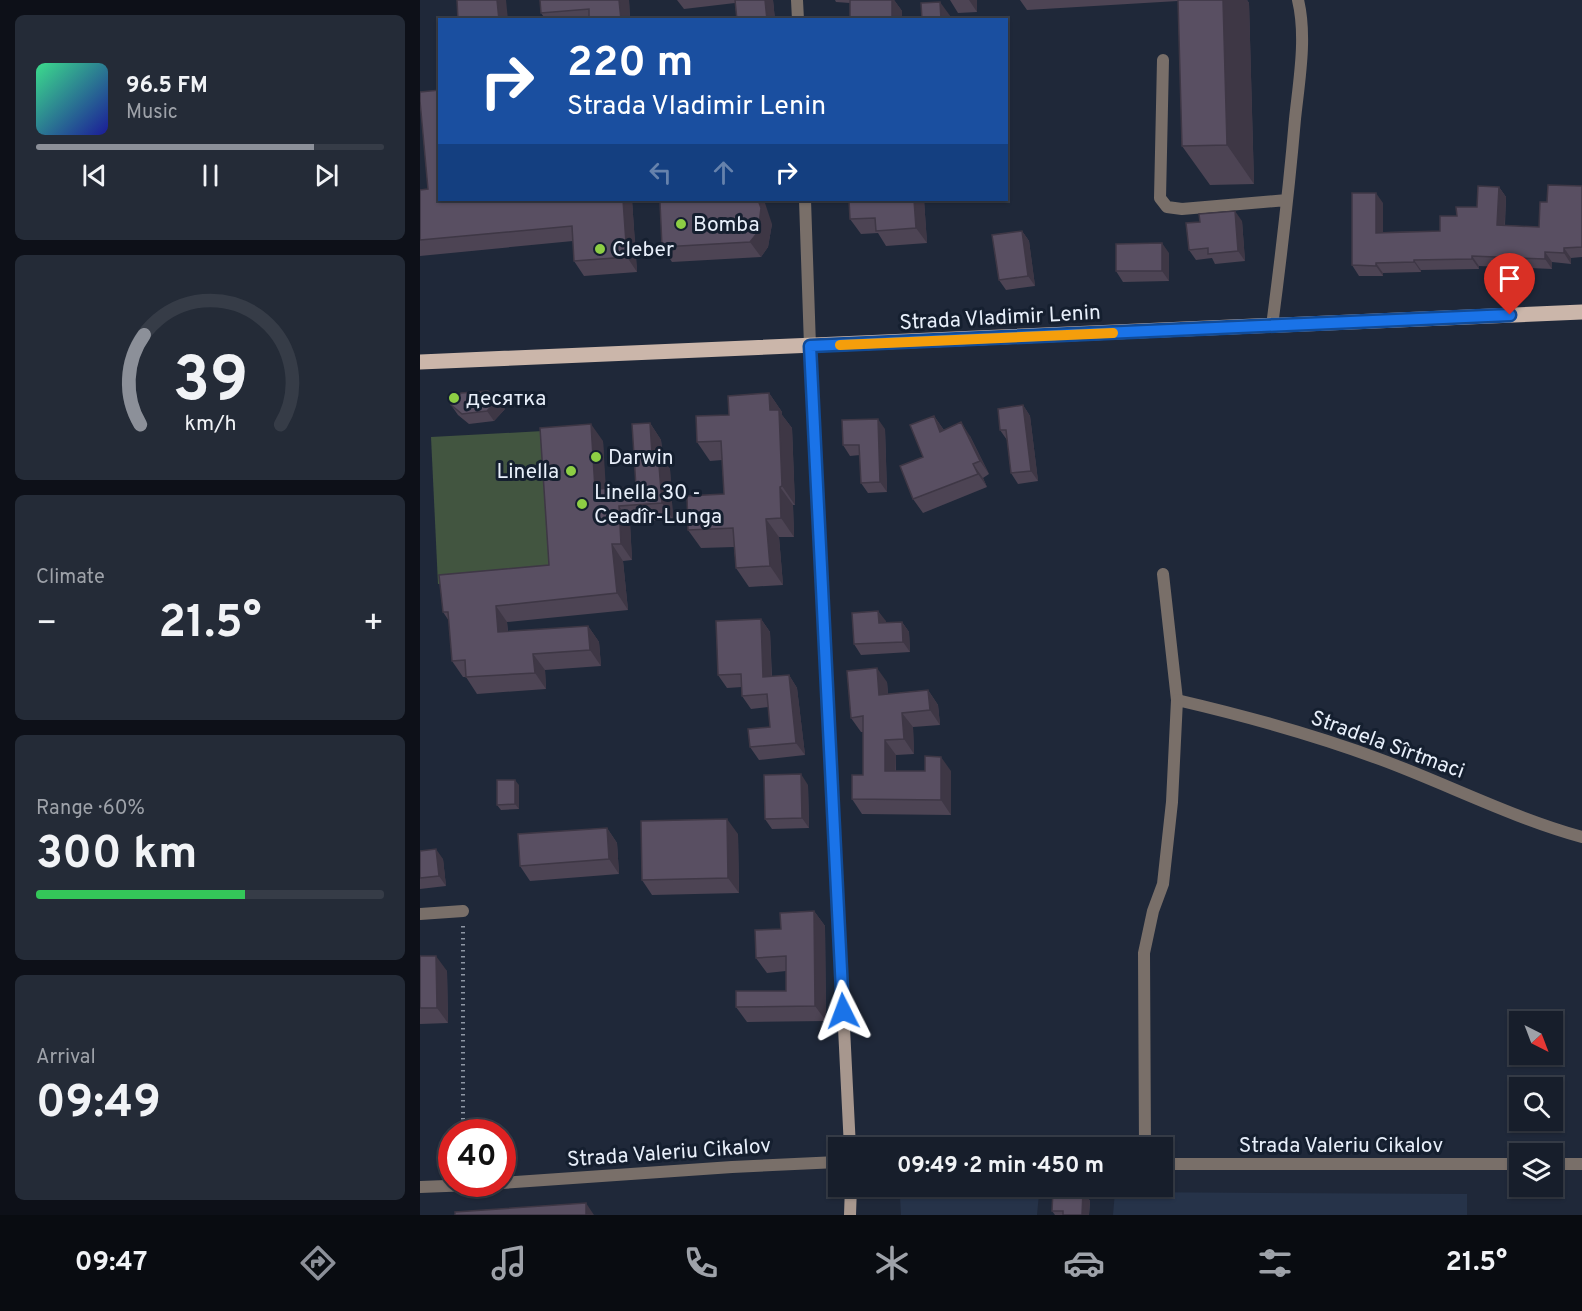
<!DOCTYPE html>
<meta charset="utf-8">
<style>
:root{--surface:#171e2b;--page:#242b37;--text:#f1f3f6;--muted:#9ea2a9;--line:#363c47;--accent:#8c9099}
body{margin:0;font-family:Overpass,sans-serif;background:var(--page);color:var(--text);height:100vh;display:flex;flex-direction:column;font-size:22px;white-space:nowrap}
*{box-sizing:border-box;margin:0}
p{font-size:20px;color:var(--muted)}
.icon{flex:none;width:33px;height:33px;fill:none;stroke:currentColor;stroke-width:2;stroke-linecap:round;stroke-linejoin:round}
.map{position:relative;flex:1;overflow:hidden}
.details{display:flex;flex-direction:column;gap:15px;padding:15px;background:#0d1018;width:420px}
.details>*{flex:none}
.guide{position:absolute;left:18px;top:18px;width:570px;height:183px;border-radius:0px;box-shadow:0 2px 4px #0004,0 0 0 2px var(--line);background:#1a4fa0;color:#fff;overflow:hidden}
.needle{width:39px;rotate:138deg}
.buttons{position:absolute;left:1089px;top:1011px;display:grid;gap:12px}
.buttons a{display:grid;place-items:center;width:54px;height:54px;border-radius:0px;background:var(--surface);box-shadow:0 2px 4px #0004,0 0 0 2px var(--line);font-size:30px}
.speed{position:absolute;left:18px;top:1119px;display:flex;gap:12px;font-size:30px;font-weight:700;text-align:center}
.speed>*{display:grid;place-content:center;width:78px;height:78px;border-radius:50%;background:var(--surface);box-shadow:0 2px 4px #0004,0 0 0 2px var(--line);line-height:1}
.speed .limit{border:9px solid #d22;background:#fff;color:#111}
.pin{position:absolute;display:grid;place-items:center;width:51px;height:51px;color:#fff;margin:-62px -26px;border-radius:50% 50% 50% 0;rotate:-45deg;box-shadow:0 0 6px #0007}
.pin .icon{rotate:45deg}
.me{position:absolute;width:66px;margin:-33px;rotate:357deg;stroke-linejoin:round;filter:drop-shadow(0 0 4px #0008)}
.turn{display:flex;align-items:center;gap:21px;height:126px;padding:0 30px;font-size:27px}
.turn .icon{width:78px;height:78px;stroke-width:2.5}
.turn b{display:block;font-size:42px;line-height:51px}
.lanes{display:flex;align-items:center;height:57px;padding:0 30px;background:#0003;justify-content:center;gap:30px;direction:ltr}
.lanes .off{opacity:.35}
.big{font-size:45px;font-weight:700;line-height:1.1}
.details .widget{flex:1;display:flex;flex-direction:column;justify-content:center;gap:9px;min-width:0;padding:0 21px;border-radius:9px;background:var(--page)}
.details .dial{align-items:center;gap:0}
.dial svg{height:156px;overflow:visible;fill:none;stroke:var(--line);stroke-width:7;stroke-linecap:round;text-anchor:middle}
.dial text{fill:var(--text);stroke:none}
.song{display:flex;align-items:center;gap:18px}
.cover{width:72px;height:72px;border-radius:9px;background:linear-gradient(135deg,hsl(150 70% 55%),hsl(240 70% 35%))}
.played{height:6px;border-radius:3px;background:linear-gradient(90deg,var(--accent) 80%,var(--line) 80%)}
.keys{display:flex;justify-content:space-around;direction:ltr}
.heat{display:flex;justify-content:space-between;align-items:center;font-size:33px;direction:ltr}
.charge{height:9px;border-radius:4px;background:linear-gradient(90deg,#34c759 60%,var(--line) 0)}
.trip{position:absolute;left:408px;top:1137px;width:345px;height:60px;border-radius:0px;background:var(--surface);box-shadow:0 2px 4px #0004,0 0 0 2px var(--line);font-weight:700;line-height:60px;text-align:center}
.tab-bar{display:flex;height:96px;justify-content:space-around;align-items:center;background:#090c11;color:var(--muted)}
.tab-bar .icon{width:42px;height:42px}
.tab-bar .on{color:var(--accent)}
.tab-bar b{font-size:27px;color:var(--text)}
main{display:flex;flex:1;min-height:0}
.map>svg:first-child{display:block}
.built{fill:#263349}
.green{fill:#425540}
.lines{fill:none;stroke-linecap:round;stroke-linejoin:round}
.path{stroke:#8d95a3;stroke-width:4;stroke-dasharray:1.5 4.5;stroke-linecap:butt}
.lane{stroke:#796f69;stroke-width:12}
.street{stroke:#796f69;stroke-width:12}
.secondary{stroke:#a7978e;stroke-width:12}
.primary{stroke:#cbb6aa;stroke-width:15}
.wall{fill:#4d4454}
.shaded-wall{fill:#3e3745}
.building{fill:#594f62;stroke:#3e3745;stroke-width:1.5}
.route-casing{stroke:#114b97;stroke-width:15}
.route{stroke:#1a73e8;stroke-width:10}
.slow{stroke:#f59e0b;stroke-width:10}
.poi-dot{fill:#8dce44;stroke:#151f2f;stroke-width:2}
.labels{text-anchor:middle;stroke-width:6;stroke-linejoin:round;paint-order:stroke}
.poi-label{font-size:21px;fill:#e8effa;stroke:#151f2f;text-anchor:start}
.street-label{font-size:21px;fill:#e8effa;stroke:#151f2f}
</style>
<main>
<section class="details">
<div class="widget">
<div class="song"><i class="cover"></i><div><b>96.5 FM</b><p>Music</p></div></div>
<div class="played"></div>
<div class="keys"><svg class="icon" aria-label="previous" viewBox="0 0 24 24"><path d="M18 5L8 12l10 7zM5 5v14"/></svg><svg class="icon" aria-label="pause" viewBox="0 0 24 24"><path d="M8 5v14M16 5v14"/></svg><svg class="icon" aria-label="next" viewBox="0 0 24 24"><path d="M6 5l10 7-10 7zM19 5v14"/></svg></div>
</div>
<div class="widget dial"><svg viewBox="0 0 100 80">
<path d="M14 69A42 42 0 1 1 86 69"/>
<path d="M14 69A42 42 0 0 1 16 23" stroke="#8c9099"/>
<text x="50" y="56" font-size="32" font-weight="700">39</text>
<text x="50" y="72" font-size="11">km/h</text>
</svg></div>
<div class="widget"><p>Climate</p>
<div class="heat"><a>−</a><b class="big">21.5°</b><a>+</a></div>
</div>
<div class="widget"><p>Range · 60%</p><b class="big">300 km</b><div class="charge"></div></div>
<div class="widget"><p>Arrival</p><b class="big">09:49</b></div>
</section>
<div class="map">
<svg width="1162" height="1215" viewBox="0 0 1162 1215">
<rect width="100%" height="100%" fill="#1f2839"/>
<!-- built -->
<path class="built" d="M695,1192L1047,1194V1215H693Z
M619,1194L617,1215H481L480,1196Z"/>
<!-- green -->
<path class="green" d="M123,431L130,579L18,584L11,437Z"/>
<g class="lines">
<!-- path -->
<path class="path" d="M43,926V1132"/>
<!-- lane -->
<path class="lane" d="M743,60L740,198L747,207L762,209L867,200
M852,326C861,257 869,189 875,119C879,81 887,37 878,0
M743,574L757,700"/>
<!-- street -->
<path class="street" d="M377,0L378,20
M385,200L390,346
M0,914L43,911
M725,1148L724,953L733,911L743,884L752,802L757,700C826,716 895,735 962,760C1029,785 1093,818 1162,837
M742,1164H1100
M1132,1164H1162
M82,1183L312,1167L418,1162
M0,1187L78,1184"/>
<!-- secondary -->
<path class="secondary" d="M390,346L430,1148
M430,1215L431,1186"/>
<!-- primary -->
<path class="primary" d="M0,362L1162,312"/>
</g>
<!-- wall -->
<path class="wall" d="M209,0L210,20H126L121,13Z
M257,0H353L355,20H317L315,3L264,9Z
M415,0H474L482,11L430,3L416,2Z
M530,0H557V12L538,13Z
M600,0H827L829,3L834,184L790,185L762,146L758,1L607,10Z
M1162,186V257L1151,258V264L1132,262V269L1059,266V269L1001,270V272L963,273V276H939L932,265L963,203V232L1020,231L1037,216L1057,207L1079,187L1086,197L1085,225L1119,227L1127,202Z
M0,190L20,200H212L217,272L164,276L154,261L153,241L0,256Z
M429,200H504L507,243L466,246L458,233L441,234L430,219Z
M249,202L352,224L348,247L341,257L252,262L242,247Z
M822,221L825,261L795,264L792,258L776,260L769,250Z
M602,231L609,241L615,286L586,290L579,280Z
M749,253V281L703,282L696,271Z
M349,393L362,412V415L372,428L375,505H373L374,537H359L363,585L329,587L316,568L314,547L281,548L268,530L304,494L302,460L290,461L277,442L309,415Z
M31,405L85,409L74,421L49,424L38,415Z
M603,405L610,416L618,481L598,484L591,473L587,440L580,430Z
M514,416L524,430L550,436L569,474L563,478L567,487L503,513L493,499L503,457Z
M230,423L241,440L243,459L250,469L253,519L210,523L212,560L203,561L208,610L87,622L88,632L168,626L179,642L181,666L125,670L126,689L57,694L46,677H43L32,661L29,621L23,612L129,565L183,441L185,489L216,487Z
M465,429L467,492L448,493L441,483L440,455L430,456L423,445Z
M458,611L466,623L482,622L489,632L490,652L441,655L434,644Z
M341,619L350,632L352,677L369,675L377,688L385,755L339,760L330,747L350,727L348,707L331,709L322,696V687L307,688L298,675Z
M467,682L468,694L508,690L518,705L520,725L493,727L494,754L476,755V771H531V815L442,814L432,799L443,775V732H441L431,718Z
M99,785V809L81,810L77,805Z
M388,785L389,828L352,829L345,819Z
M187,828L197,843L199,874L110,881L100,866Z
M318,834L319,893L232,895L222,880Z
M0,851L23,859L26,886L0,889Z
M394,911L405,926L406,1021L327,1022L316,1007L366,991V971L347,973L336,958L361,929Z
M0,956L27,971L28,1023L0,1024Z
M663,1191L670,1201L669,1215H635L632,1211Z"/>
<!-- shaded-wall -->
<path class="shaded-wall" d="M77,0H86L88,20H79Z
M199,0H209L210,20H201Z
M345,0H353L355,20H347Z
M472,0H474L482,11V20H472Z
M549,0H557V12Z
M803,0H827L829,3L834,184L807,145Z
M520,2L531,17V20H521Z
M1079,187L1086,197L1084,235L1077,225Z
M956,193L963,203V243L956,233Z
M203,200H212L217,272L207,257Z
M338,200H344L352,224L348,247L341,257L330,242Z
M494,200H504L507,243L496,228Z
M815,211L822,221L825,261L818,251Z
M602,231L609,241L615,286L608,276Z
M742,243L749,253V281L742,271Z
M1144,248L1151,258V264L1144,253Z
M1125,252L1132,262V269L1125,259Z
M1052,256L1059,266V269L1052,259Z
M994,260L1001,270V272L994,262Z
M956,263L963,273V276L956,266Z
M349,393L362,412V415L372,428L375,505L362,486L350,410Z
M78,399L85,409L74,421L67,411Z
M603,405L610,416L618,481L611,471Z
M514,416L523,429L530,446L520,432Z
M458,419L465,429L467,492L460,482Z
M541,422L550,436L569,474L560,461Z
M230,423L241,440L243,459L250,469L253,519L242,503L232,454Z
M171,424L183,441L187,506L175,489Z
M553,464L563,478L567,487L558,474Z
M360,487L373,505L374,537L361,518Z
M199,506L210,523L212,560L201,544Z
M346,519L359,537L363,585L350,566Z
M192,544L203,561L208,610L197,593Z
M76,606L87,622L89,649L78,632Z
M458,611L466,621V633L459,623Z
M341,619L350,632L352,690L343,677Z
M482,622L489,632L490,652L483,642Z
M168,626L179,642L181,666L170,650Z
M113,654L125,670L126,689L115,673Z
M457,668L467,682L469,709L459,695Z
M369,675L377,688L385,755L376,743Z
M508,690L518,705L520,725L510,710Z
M482,713L493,727L494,754L484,739Z
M465,740L476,755L475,785L465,771Z
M521,757L531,771V815L521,800Z
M381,774L388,785L389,828L382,818Z
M95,780L99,785V809L95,804Z
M307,819L318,834L319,893L308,878Z
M187,828L197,843L199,874L189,859Z
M16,849L23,859L26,886L19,876Z
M394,911L405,926L406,1021L395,1006Z
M16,956L27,971L28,1023L17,1008Z
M663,1191L670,1201L669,1215H662Z
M166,1203L174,1215H166Z"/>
<!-- building -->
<path class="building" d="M37,0H77L79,20H38Z
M120,0H199L201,20H169V9L121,13Z
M315,0H345L347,20H317Z
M430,0H472V20H430Z
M758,0H803L807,145L762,146Z
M520,2L521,20H502L501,3Z
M20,90V200H203L207,257L154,261L152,226L0,240V190L8,189L0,101V92Z
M1128,185L1162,186V247L1144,248V253L1125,252V259L1052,256V259L994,260V262L956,263V266L932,265V193H956V233L1020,231V216H1037L1036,207H1057L1058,186L1079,187L1077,225L1119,227L1120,202H1127Z
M249,200H338L341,208L338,232L330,242L242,247L240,202H249Z
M429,200H494L496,228L456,231L455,218L430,219Z
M815,211L818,251L788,254V248L769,250L766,223L780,222L779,214Z
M602,231L608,276L579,280L572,235Z
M742,243V271H696V244Z
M68,391L78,399L67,411L42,414L31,405L41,393Z
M349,393L350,410H359L362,486L360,487L361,518L346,519L350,566L316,568L313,528L268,530L267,496L304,494L301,441L277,442L276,416L309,415L308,396Z
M603,405L611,471L591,473L586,430H580L578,409Z
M514,416L520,432L541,422L560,461L553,464L558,474L493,499L480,466L503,457L490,425Z
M458,419L460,482L441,483L439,445H423L422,420Z
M230,423L232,454L238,453L242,503L199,506L201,544H192L197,593L76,606L78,632L168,626L170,650L113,654L115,673L46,677L45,660L32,661L28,612H23L19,575L129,565L120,428L171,424L175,489L216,487L212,424Z
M458,611L459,623L482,622L483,642L434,644L432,613Z
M341,619L343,677L369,675L376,743L330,747L328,729L350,727L347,694L322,696L321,674L298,675L296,621Z
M457,668L459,695L508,690L510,710L482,713L484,739L465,740V771H505V756L521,757V800L432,799V775H443V716L431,718L427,671Z
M381,774L382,818L345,819L344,775Z
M77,780H95V804L77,805Z
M307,819L308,878L222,880L221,821Z
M187,828L189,859L100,866L98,834Z
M16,849L19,876L0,878V851Z
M394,911L395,1006L316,1007V991H366V956L336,958L335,930L361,929L360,913Z
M0,956H16L17,1008H0Z
M633,1190L663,1191L662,1215H643V1211H632Z
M166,1203V1215H35V1212Z"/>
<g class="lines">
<defs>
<path id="route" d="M423,1011L390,346L1090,315"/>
</defs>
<!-- route casing -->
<use href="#route" class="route-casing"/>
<!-- route -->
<use href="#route" class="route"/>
<!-- slow -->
<path class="slow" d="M420,345L693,333"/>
</g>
<!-- markers -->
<g class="poi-dot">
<circle cx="261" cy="224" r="6"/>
<circle cx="180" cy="249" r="6"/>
<circle cx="34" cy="398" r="6"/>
<circle cx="176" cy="457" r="6"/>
<circle cx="151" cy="471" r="6"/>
<circle cx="162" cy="504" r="6"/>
</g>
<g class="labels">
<!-- poi labels -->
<g class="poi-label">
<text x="273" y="231">Bomba</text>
<text x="192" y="256">Cleber</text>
<text x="46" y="405">десятка</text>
<text x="188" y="464">Darwin</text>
<text x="139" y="478" text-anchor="end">Linella</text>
<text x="174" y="499">Linella 30 -<tspan x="174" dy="24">Ceadîr-Lunga</tspan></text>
</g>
<!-- street labels -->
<g class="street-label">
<text transform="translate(580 317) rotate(-3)" y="7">Strada Vladimir Lenin</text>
<text transform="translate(968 744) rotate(20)" y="7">Stradela Sîrtmaci</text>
<text x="921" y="1152">Strada Valeriu Cikalov</text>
<text transform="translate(249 1152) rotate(-4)" y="7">Strada Valeriu Cikalov</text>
</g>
</g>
</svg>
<div class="buttons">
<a><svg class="needle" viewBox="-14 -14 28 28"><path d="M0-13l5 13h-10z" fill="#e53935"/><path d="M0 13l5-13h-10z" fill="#9ea2a9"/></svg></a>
<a><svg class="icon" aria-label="search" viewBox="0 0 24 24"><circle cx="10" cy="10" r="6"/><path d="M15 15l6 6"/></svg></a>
<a><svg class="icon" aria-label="layers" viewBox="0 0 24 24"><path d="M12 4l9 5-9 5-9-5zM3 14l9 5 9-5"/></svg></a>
</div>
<div class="speed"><div class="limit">40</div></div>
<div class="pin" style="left:1090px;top:315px;background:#d93025"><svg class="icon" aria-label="arrive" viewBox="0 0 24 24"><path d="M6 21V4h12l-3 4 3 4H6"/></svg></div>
<svg class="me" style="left:423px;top:1011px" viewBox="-20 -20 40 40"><path d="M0-17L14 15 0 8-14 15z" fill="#1a73e8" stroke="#fff" stroke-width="4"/></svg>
<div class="trip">09:49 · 2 min · 450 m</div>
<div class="guide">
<div class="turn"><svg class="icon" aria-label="right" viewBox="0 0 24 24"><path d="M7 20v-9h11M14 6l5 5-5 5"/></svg><div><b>220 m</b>Strada Vladimir Lenin</div></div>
<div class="lanes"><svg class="icon off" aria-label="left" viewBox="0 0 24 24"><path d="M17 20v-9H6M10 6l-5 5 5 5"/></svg><svg class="icon off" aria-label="ahead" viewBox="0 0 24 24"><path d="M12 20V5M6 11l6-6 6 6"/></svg><svg class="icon" aria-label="right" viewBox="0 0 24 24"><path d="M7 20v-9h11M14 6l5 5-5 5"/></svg></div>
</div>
</div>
</main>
<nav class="tab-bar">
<b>09:47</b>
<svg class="icon on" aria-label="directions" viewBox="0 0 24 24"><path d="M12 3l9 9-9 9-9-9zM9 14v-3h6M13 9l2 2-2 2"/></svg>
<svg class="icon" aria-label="music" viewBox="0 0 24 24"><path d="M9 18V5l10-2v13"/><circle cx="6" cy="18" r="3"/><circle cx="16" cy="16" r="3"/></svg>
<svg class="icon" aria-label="phone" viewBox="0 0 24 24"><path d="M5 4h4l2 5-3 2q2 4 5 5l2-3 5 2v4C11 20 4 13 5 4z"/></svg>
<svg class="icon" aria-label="climate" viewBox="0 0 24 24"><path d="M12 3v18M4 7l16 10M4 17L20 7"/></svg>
<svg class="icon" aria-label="car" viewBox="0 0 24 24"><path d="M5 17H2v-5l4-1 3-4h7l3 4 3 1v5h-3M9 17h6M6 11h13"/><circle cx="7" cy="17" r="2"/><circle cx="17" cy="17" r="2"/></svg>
<svg class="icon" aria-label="filters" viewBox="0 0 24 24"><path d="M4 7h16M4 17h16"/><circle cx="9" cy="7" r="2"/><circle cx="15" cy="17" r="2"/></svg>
<b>21.5°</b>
</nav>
